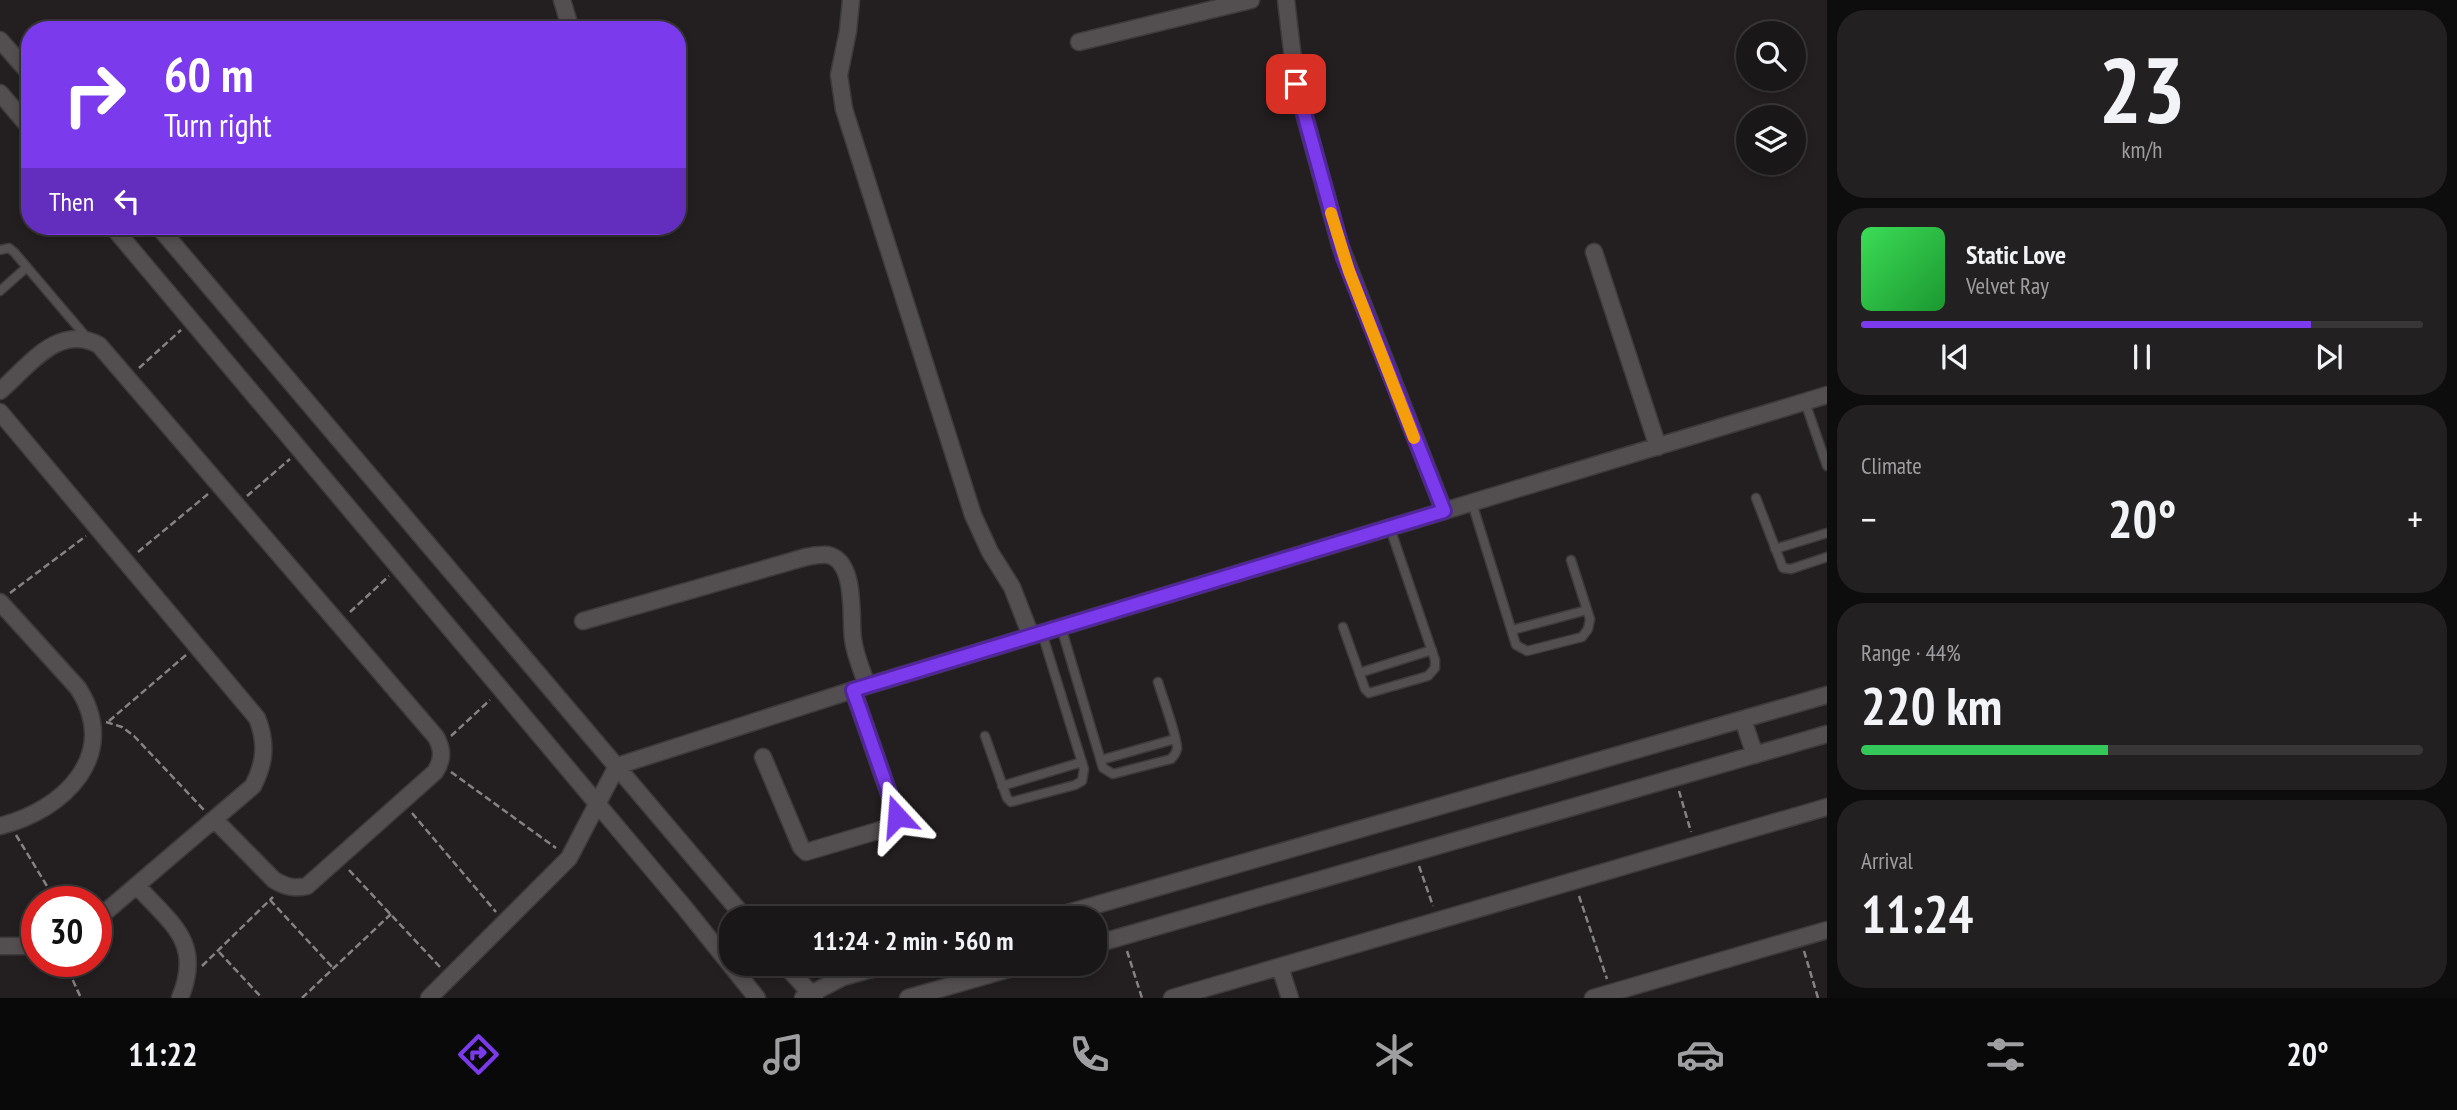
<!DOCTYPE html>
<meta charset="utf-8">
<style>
:root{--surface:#1a1718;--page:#232021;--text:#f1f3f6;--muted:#9f9fa2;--line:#383637;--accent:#7c3aed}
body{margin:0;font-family:"PT Sans Narrow",sans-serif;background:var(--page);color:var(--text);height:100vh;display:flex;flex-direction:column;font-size:26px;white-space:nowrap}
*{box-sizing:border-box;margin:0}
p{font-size:23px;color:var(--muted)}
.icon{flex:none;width:38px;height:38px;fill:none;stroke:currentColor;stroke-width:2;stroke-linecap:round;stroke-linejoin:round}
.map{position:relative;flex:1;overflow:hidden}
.panel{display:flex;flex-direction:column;gap:10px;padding:10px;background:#0e0d0d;width:630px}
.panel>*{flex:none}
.guide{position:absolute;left:21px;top:21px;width:665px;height:214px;border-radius:28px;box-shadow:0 4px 10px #0003,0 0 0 2px var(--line);background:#7c3aed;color:#fff;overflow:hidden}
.fabs{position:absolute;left:1736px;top:21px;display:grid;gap:14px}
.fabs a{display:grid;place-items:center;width:70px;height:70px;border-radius:50%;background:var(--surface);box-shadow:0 4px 10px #0003,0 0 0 2px var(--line);font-size:35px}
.speed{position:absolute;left:21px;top:886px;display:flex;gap:14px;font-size:35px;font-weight:700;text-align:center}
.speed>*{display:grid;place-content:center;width:91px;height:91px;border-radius:50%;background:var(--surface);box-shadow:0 4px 10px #0003,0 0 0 2px var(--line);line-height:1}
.speed .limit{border:10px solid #d22;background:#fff;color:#111}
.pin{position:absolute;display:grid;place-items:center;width:60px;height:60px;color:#fff;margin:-30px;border-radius:14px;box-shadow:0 4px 10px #0006}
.me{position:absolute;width:77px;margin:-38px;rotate:341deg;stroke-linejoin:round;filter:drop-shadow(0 0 5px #0008)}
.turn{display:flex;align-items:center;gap:24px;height:147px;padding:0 28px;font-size:32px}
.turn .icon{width:91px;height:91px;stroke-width:2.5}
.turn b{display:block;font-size:49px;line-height:60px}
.then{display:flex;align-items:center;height:66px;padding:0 28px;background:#0003;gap:14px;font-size:26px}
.big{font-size:52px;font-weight:700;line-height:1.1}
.panel .tile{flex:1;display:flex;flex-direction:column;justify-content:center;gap:10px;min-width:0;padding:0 24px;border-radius:28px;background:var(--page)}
.panel .dial{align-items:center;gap:0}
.dial b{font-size:91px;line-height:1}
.song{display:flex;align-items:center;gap:21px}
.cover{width:84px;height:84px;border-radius:10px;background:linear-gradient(135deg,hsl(130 70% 55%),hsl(130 70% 35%))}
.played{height:7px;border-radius:4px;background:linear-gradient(90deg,var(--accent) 80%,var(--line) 80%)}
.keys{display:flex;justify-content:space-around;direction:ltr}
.heat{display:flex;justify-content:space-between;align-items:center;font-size:38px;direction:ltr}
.charge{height:10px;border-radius:5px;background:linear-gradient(90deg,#34c759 44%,var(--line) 0)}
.trip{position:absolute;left:719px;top:906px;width:388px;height:70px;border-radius:28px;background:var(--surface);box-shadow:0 4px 10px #0003,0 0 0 2px var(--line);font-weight:700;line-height:70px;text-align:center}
.dock{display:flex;height:112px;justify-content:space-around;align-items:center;background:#0a090a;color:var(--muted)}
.dock .icon{width:49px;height:49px}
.dock .on{color:var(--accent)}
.dock b{font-size:32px;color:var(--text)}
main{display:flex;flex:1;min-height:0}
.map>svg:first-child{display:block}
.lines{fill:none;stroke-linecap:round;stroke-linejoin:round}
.lane-casing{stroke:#3d3a3b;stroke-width:11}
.street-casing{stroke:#3d3a3b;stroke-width:19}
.path{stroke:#858283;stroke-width:2.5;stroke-dasharray:7 3.5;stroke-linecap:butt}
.lane{stroke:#534f50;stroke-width:8}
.street{stroke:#534f50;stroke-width:16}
.route-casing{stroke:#51269a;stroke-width:18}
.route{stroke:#7c3aed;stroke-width:12}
.slow{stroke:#f59e0b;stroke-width:12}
</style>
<main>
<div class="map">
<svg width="1827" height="998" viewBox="0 0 1827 998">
<rect width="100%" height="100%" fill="#231f20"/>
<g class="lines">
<defs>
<path id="lane" d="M0,250L9,248L14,252L88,339
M0,291L27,267
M1805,402L1827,466
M1756,498L1783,568L1791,569L1827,557
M1472,503L1516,645L1527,651L1582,637L1588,629L1590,619L1571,560
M1775,549L1827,533
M1061,627L1103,768L1113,774L1171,759C1174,756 1176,754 1177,749C1178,738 1162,696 1158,682
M1343,627L1365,689L1369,693L1428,676L1435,668V660L1390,528
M1512,630L1587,610
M1359,673L1432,650
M985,736L1007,798L1011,802L1075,785L1082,781L1084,769L1042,633
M1101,760L1175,739
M1002,786L1082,762"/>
<path id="street" d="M562,0L571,30
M851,0L848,31L839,75L844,109L973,515L990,552L1012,587L1031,636
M1286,0L1296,84L1340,245L1444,511
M0,40L30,74
M1079,42L1251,0
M0,93L30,128
M112,226L684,907L757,998
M158,226L746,919
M1594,252L1658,447
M0,391C29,366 58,323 99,345L436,737C443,750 443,760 435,772L307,886C294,889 286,887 274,880L215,820
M0,412L257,718C267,743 265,763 253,786L96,920
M0,602L78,688C121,755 64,810 0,826
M583,621L806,557C813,556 821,554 828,555C857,561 850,618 853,639C855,655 862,670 867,686
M1743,720L1755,755
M763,757L801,847L806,852L894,826L897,822L895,811L853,690
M137,886C172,924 203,943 180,998
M1047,919L1827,695
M1096,944L1827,734
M0,946H37
M784,964L815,998
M1280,967L1290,998
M429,998L569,858L617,766L853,690L1827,395
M803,998L843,977L890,964
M908,998L1026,964
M1172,998L1827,807
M1593,998L1827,930"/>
</defs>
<!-- lane casing -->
<use href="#lane" class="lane-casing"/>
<!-- street casing -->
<use href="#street" class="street-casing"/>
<!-- path -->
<path class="path" d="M139,368L181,330
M247,496L290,459
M138,552L208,494
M10,593L86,536
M350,612L389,576
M109,721L186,655
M106,722L122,727L134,736L204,810
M451,736L490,700
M451,772L556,848
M1679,791L1691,832
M412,813L496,912
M16,835L56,901
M1419,866L1433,906
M349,870L440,967
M1579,896L1607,979
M270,900L333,968
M1127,951L1142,998
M1804,951L1818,998
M219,952L262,998
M64,961L81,998
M202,966L273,897
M302,998L391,914"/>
<!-- lane -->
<use href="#lane" class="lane"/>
<!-- street -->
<use href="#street" class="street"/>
</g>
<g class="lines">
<defs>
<path id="route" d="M897,816L853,690L1444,511L1344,258L1296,84"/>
</defs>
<!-- route casing -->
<use href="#route" class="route-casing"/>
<!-- route -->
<use href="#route" class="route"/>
<!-- slow -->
<path class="slow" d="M1331,213L1349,271L1414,438"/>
</g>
</svg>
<div class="fabs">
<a><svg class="icon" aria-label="search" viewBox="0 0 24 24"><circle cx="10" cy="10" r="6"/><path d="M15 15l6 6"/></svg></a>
<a><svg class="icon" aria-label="layers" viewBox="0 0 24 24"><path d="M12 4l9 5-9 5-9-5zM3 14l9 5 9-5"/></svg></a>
</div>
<div class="speed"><div class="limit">30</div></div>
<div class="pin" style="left:1296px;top:84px;background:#d93025"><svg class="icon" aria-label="arrive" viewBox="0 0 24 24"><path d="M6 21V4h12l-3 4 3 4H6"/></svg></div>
<svg class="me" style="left:897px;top:816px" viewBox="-20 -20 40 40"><path d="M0-17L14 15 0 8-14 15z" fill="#7c3aed" stroke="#fff" stroke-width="4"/></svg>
<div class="trip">11:24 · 2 min · 560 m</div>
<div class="guide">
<div class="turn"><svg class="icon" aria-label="right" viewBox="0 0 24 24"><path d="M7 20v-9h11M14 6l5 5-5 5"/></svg><div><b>60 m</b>Turn right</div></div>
<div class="then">Then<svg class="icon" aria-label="left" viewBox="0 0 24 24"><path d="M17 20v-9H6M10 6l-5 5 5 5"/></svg></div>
</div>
</div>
<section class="panel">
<div class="tile dial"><b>23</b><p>km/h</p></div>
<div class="tile">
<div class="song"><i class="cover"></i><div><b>Static Love</b><p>Velvet Ray</p></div></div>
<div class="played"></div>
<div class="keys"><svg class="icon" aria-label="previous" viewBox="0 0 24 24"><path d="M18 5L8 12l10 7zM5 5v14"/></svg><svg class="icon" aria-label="pause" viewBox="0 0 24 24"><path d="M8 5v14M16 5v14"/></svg><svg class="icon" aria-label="next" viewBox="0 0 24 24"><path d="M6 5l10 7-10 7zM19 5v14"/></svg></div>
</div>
<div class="tile"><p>Climate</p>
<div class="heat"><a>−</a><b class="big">20°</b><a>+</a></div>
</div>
<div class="tile"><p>Range · 44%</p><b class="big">220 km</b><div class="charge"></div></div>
<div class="tile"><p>Arrival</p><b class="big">11:24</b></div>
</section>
</main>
<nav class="dock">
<b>11:22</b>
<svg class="icon on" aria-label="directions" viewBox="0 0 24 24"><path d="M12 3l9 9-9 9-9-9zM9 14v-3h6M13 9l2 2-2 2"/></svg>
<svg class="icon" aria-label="music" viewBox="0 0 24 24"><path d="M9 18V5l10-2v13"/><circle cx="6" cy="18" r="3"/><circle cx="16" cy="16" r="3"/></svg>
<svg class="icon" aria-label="phone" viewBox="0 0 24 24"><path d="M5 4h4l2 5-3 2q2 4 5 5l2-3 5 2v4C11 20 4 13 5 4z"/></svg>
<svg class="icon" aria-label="climate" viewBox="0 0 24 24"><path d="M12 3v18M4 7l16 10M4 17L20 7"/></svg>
<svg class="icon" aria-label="car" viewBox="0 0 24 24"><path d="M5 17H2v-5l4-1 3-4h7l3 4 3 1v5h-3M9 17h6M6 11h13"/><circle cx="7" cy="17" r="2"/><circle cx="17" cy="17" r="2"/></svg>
<svg class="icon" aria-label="filters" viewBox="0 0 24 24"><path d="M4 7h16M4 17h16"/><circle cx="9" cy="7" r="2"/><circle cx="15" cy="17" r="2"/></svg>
<b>20°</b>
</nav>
